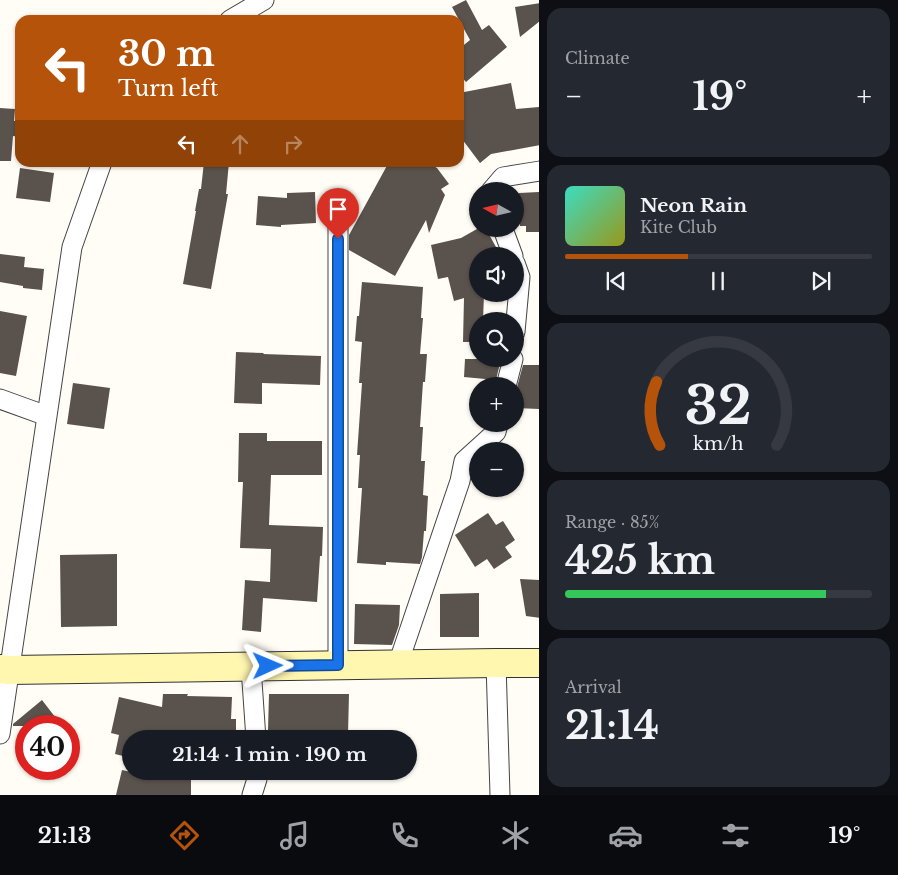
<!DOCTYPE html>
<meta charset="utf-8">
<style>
:root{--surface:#171b24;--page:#242831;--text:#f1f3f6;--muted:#9ea1a6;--line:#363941;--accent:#b45309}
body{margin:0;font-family:"Libre Baskerville",serif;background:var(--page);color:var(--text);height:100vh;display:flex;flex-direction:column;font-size:19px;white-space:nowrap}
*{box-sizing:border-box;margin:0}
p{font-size:16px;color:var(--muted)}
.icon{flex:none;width:28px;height:28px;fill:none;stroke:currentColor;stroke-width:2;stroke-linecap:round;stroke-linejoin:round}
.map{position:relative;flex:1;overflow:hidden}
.details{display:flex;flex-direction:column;gap:8px;padding:8px;background:#0d0f14;width:359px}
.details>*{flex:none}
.banner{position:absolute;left:15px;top:15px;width:449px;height:152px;border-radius:15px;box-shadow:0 1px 4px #0004;background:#b45309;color:#fff;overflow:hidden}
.needle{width:32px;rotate:278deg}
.tools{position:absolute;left:469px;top:182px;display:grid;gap:10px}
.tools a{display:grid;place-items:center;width:55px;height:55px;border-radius:50%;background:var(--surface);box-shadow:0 1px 4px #0004;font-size:25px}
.speed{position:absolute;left:15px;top:715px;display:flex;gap:10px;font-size:25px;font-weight:700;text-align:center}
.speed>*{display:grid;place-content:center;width:65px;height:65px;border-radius:50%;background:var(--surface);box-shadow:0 1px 4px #0004;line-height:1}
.speed .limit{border:8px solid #d22;background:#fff;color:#111}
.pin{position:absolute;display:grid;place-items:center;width:42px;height:42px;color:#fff;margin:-51px -21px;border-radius:50% 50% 50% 0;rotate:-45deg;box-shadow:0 0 5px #0007}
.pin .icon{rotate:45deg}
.me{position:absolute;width:55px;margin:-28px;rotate:89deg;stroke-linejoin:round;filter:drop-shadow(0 0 4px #0008)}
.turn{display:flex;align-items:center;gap:18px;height:105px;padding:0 20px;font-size:22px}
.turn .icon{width:65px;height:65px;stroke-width:2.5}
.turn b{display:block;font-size:35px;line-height:42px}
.lanes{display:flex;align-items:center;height:48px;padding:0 20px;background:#0003;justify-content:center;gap:25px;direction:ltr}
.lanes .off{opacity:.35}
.big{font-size:38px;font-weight:800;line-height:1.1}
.details .card{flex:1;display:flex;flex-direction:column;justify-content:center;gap:8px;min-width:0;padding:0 18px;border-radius:15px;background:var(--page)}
.details .dial{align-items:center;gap:0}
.dial svg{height:130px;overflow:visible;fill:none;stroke:var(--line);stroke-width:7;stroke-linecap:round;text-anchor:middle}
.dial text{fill:var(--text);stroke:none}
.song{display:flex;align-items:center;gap:15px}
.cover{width:60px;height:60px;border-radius:8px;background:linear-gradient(135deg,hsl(170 70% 55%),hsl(60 70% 35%))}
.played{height:5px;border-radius:2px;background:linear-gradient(90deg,var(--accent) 40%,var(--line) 40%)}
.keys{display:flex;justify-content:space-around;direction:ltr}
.heat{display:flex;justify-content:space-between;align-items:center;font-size:28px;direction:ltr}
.charge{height:8px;border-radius:4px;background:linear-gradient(90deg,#34c759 85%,var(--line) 0)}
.trip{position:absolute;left:122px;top:730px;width:295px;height:50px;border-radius:25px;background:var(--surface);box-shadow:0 1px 4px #0004;font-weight:800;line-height:50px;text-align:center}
.tab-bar{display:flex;height:80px;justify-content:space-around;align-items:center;background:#090b0e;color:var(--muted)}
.tab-bar .icon{width:35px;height:35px}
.tab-bar .on{color:var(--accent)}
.tab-bar b{font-size:22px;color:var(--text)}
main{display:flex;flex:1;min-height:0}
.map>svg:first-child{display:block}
.building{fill:#5a524d}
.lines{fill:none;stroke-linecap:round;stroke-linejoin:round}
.street-casing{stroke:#444;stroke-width:21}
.secondary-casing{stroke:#333;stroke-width:30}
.street{stroke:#fff;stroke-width:19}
.secondary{stroke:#fff6b0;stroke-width:28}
.route-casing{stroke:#114b97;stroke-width:12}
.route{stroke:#1a73e8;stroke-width:9}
</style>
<main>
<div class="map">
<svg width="540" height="795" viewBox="0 0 540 795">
<rect width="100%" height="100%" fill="#fffdf5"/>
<!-- building -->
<path class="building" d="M466,0L482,30L489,25L507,47L466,82L459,74V49L470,40L452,7Z
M540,3V21L520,37L515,7Z
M511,83L516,109L540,107V145L491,154L480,163L459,135V93Z
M0,108L15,109L14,121H20V137L13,136L11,161H0Z
M204,162H229L226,194H228L211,289L183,284L196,211H195L199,189H201Z
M389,162H427L437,168L449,184L441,189L445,195L429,233L426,220L395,276L349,250V235Z
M20,168L54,173L50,202L16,198Z
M315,192L316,223L281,225V227L256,225L258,196L287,198V193Z
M540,192V232H526V226H520L519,193Z
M477,229H486L501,256H478V294H484L483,321H478V342H463L464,298L454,301L448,277L438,279L431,245L461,238Z
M0,254L25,257L24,267L44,269L42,290L23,288V286L0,282Z
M362,282L423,287L421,318H423L420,354H427L425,382H423L420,427H423L421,461H425L423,495L428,496L426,531H424L422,557L420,564L386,562V565L357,563L362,488H358L360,455H357L362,383H359L362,342L355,341L357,316H359Z
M0,311L27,316L16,376L0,373Z
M236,352L264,353L263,354L321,356L320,385L262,383V404L234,403Z
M465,359H501L496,380L464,377Z
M523,365H540V409L516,408L517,387Z
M73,383L110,388L104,429L67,424Z
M239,433H267V441H322V475H271L269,525L323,527L322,556H320L317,602L263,598L261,632L242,630L245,580L270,582L271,549L240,548L243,482H238Z
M488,513L496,525L503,521L515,540L505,547L512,557L494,569L487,559L475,567L455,535Z
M117,554V626L61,627L60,555Z
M520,579L540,580V618L526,616Z
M479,593V637H440V594Z
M355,604L400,605L399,625L392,645L354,644Z
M163,694H188L187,696L232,697L231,719H236V735H189V736L144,735V739H131V758L115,754L119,735L111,733L119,697L162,707Z
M269,694H349L348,734L310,733V730H268Z
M42,700L62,726H13V724Z
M122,770L159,778V771H191V795H116Z"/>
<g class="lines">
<defs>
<path id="street" d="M230,20L264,0
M491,191L503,177L540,171
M338,201V665
M503,229L513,256
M515,263L520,277L515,332
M506,386L513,359
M0,399L47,416
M496,663L500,795
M398,664L460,481L464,461L496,432L498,424
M251,667L256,739
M0,734L72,247L102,162
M252,795L257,779V771"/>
<path id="secondary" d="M0,669L9,670L496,663H540"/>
</defs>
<!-- street casing -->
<use href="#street" class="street-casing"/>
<!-- secondary casing -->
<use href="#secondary" class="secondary-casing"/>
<!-- street -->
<use href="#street" class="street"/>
<!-- secondary -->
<use href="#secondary" class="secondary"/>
</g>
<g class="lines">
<defs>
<path id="route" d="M268,666L338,665V239"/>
</defs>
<!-- route casing -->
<use href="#route" class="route-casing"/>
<!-- route -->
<use href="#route" class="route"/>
</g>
</svg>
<div class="tools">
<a><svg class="needle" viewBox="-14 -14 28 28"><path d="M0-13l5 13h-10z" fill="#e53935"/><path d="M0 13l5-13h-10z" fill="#9ea1a6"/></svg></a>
<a><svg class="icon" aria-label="sound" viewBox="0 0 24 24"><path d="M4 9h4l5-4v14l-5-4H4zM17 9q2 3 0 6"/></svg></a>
<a><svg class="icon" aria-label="search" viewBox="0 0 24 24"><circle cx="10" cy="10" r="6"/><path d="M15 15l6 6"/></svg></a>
<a>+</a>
<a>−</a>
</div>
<div class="speed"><div class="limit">40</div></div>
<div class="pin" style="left:338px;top:239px;background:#d93025"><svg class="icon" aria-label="arrive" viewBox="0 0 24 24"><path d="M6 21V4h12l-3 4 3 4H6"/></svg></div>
<svg class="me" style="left:268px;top:666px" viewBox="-20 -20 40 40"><path d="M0-17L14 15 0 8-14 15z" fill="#1a73e8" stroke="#fff" stroke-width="4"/></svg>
<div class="trip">21:14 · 1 min · 190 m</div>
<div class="banner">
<div class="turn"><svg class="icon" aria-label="left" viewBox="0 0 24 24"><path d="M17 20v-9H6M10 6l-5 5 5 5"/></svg><div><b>30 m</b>Turn left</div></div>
<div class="lanes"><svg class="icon" aria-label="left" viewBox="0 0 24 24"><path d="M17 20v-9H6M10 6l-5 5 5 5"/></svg><svg class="icon off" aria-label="ahead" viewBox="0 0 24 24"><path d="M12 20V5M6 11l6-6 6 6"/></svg><svg class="icon off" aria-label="right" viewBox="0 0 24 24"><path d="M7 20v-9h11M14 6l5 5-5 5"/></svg></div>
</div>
</div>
<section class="details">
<div class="card"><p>Climate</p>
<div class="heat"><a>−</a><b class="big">19°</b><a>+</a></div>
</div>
<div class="card">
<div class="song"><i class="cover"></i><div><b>Neon Rain</b><p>Kite Club</p></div></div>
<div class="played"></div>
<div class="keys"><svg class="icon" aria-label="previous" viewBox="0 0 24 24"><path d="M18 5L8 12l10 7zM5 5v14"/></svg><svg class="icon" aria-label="pause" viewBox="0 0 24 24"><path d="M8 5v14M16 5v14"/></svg><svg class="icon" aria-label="next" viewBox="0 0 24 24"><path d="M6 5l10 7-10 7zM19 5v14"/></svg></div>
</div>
<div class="card dial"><svg viewBox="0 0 100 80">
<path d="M14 69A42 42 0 1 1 86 69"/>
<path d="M14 69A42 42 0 0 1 12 30" stroke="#b45309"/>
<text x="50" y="56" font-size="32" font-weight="700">32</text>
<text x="50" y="72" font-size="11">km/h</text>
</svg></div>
<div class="card"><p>Range · 85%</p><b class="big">425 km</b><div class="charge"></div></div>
<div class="card"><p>Arrival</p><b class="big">21:14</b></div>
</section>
</main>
<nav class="tab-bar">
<b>21:13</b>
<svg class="icon on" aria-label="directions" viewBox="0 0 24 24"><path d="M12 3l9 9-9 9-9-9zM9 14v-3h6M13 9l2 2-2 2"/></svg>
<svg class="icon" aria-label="music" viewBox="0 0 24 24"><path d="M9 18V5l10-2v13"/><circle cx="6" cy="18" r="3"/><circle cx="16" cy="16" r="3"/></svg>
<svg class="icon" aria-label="phone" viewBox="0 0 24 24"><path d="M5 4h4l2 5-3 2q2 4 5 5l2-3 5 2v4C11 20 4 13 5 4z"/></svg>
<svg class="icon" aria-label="climate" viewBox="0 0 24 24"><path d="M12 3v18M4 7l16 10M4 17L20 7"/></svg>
<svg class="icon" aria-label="car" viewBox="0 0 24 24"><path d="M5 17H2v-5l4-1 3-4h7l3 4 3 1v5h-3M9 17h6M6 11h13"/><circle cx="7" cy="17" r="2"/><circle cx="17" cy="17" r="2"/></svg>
<svg class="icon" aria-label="filters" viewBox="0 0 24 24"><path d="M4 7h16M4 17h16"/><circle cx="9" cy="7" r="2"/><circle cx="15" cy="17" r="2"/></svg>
<b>19°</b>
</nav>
